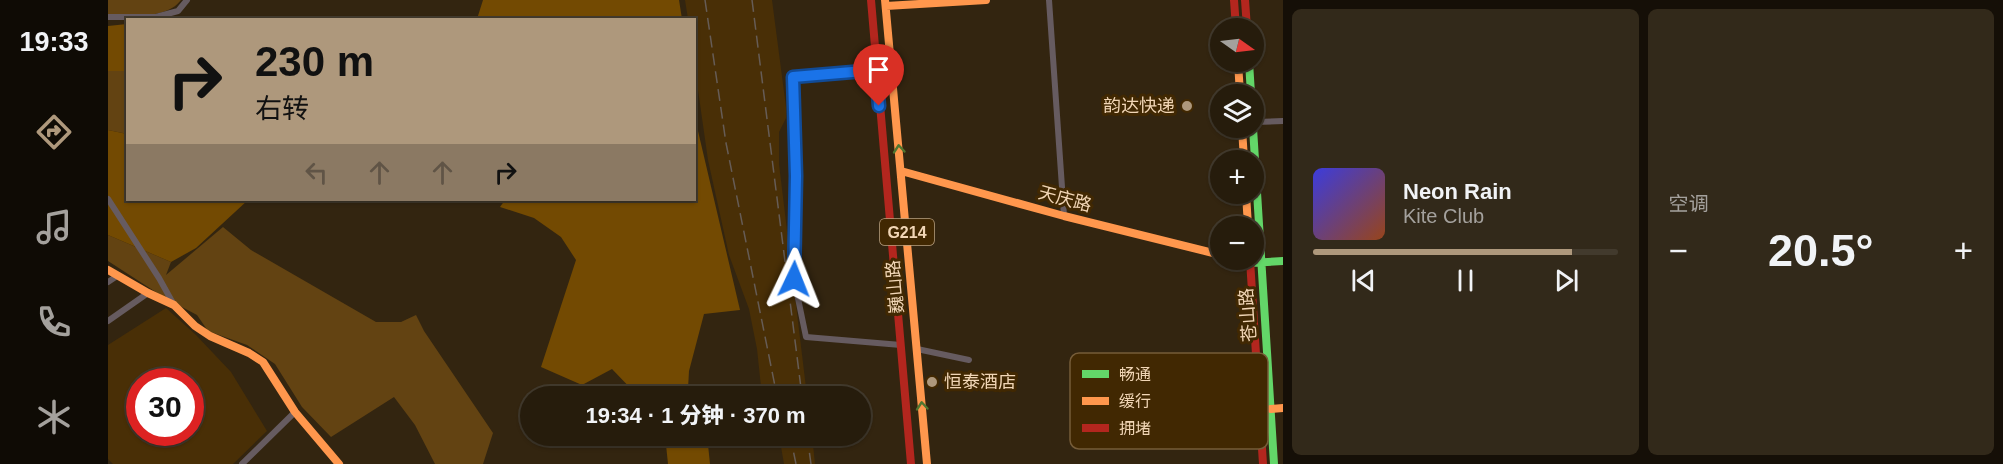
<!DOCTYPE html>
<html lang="zh">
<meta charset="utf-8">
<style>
:root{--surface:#261c0c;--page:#32291a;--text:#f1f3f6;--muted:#a4a19d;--line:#423a2d;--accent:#ae987c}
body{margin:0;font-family:Helvetica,"Noto Sans SC",sans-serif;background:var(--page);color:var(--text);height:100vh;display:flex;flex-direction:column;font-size:22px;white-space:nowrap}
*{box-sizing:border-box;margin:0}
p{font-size:20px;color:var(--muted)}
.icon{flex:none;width:33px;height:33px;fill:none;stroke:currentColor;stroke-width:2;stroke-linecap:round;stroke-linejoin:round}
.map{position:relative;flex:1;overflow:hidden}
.drawer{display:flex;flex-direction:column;gap:9px;padding:9px;background:#150f07;width:720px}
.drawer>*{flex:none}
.top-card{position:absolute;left:18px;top:18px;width:570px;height:183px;border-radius:0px;box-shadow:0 2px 4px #0004,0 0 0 2px var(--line);background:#ae987c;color:#111;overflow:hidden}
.needle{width:39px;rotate:104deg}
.tools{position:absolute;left:1102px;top:18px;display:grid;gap:12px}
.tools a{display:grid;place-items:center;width:54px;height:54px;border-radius:50%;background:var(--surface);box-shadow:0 2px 4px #0004,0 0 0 2px var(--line);font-size:30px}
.speed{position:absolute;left:18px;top:368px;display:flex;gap:12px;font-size:30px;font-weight:700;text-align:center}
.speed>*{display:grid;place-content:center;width:78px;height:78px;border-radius:50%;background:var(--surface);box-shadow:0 2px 4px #0004,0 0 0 2px var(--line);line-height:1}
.speed .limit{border:9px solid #d22;background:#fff;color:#111}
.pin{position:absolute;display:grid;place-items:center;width:51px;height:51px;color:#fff;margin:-62px -26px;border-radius:50% 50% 50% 0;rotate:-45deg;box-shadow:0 0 6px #0007}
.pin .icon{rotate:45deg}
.me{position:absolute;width:66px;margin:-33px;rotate:2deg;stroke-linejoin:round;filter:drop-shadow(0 0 4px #0008)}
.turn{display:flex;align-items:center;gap:21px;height:126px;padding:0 30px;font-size:27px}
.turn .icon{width:78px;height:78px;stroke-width:2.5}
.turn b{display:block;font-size:42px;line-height:51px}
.lanes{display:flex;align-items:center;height:57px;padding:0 30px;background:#0003;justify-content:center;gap:30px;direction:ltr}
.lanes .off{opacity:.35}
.big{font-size:45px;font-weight:800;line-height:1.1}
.drawer .widget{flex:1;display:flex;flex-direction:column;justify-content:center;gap:9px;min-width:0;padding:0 21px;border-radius:9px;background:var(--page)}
.song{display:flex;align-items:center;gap:18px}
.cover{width:72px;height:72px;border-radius:9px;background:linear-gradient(135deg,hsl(240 70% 55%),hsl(20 70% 35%))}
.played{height:6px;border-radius:3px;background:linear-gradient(90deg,var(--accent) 85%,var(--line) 85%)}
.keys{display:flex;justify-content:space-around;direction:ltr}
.heat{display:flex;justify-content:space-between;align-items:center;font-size:33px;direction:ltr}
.drawer .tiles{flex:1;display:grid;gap:9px;grid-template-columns:repeat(2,1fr)}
.trip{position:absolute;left:412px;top:386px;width:351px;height:60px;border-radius:30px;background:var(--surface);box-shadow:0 2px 4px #0004,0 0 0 2px var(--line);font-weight:800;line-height:60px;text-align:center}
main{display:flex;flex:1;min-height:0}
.menu{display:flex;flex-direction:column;width:108px;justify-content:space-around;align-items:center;background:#0f0b05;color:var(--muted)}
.menu .icon{width:42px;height:42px}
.menu .on{color:var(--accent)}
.menu b{font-size:27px;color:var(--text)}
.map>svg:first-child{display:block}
.built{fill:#492f06;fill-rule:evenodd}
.green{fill:#634312}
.forest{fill:#734a02}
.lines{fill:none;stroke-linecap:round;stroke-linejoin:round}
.street{stroke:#665b60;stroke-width:6}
.fast{stroke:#63d668;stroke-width:8}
.slow{stroke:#ff974d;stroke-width:8}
.jam{stroke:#b3261e;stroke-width:8}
.rail{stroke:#665c56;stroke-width:1.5;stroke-dasharray:12 6;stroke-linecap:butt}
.oneway{stroke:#507630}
.route-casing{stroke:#114b97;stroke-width:15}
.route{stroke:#1a73e8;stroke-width:10}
.poi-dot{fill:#ae987c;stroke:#412802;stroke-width:2}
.labels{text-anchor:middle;stroke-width:6;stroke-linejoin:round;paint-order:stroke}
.shield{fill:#412802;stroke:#bca280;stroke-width:1.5}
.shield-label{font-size:16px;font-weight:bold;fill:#f1d6b6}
.poi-label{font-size:18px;fill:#f1d6b6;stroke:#412802;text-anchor:end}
.street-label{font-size:18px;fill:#f1d6b6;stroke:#412802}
.key{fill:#412802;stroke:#765c38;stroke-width:1.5}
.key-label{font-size:16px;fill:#f1d6b6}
</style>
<main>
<nav class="menu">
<b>19:33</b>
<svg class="icon on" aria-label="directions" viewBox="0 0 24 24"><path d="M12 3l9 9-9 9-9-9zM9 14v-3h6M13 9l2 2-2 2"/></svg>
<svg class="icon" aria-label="music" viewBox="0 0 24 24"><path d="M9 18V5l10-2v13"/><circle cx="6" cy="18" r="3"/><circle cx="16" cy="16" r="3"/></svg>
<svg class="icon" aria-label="phone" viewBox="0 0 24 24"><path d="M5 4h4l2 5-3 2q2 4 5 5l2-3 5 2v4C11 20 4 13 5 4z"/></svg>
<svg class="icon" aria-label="climate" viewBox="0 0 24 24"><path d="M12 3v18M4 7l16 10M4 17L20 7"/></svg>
</nav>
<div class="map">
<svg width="1175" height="464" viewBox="0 0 1175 464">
<rect width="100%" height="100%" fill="#332510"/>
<!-- built -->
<path class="built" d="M577,0H664L678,107V118L671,132V164L699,396H654L649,349L641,309L621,255L600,160L587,69L586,20L580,19Z
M58,308L88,335L123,372L159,431L125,464H5L0,459V345ZM32,381H82V432H32Z
M671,435H704L707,464H676Z"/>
<!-- green -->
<path class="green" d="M0,0H73C58,20 22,15 0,15Z
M0,71H19V134L0,130Z
M115,227L143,250L268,322H293L308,315L316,331L385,433L375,464H327L307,425L286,397L223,437L194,407L167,364L139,345L100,331L89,315L57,298L0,261V235L63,262L58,275Z"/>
<!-- forest -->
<path class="forest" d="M375,0H571L574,19H369Z
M19,24V71H0V26Z
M587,106L590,131L632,310L596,314L581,371L580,389L593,390L594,396H530L504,369L474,385L433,367L468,260L453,237L426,218L392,207L397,200H586Z
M0,130L19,134L20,200H140L88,248L63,262L0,235Z
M557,435H599L602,464H560Z"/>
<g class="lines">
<!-- street -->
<path class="street" d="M941,0L956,216
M0,17H48L70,11L79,0
M768,70L685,77L688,176L686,279L698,337L793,345
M1146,122L1175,121
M0,199L51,278L66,305
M0,282L9,276
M0,321L40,293
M809,349L861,360
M134,464L187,412"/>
<!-- fast -->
<path class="fast" d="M1141,62L1143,94
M1145,128L1166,464
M1130,260L1142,263L1175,261"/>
<!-- slow -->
<path class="slow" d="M777,0L819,464
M778,6L878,0
M1130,62L1132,94
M1134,128L1136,160
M793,171L956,216L1113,255
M1138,194L1140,226
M0,270L40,293L66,305L87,326L102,336L141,353L155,362L187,412L231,464
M1163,409L1175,408"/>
<!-- jam -->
<path class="jam" d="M763,0L803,464
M1126,0L1128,28
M1137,0L1139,28
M1142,260L1155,464"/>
<!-- rail -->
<path class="rail" d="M597,0L618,143L669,396
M644,0L694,396
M682,435L688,464
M699,435L703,464"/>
</g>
<!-- one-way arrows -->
<defs><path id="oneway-chevron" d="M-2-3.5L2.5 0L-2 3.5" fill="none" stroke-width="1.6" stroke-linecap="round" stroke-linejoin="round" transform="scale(1.5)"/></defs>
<g class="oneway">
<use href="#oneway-chevron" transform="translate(791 149) rotate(-95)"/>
<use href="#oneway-chevron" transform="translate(814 406) rotate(-95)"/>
</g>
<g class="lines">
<defs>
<path id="route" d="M686,279L688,176L685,77L768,70L771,106"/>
</defs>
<!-- route casing -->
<use href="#route" class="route-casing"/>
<!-- route -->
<use href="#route" class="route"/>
</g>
<!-- markers -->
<g class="poi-dot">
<circle cx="1079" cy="106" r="6"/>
<circle cx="824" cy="382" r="6"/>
</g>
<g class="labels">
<!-- shield labels -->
<rect class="shield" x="772" y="219" width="54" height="26" rx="4.5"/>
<g class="shield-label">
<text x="799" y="238">G214</text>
</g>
<!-- poi labels -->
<g class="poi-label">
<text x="1067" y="112">韵达快递</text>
<text x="836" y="388" text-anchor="start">恒泰酒店</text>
</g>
<!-- street labels -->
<g class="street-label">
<text transform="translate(957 199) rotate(15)" y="6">天庆路</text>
<text transform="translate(787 287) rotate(-95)" y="6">巍山路</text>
<text transform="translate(1140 315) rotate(-94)" y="6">苍山路</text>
</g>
</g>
<!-- legend -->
<rect x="962" y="353" width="198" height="96" rx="9" class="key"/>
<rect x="974" y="370" width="27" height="8" fill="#63d668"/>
<rect x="974" y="397" width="27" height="8" fill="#ff974d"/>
<rect x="974" y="424" width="27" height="8" fill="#b3261e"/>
<g class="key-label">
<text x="1011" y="380">畅通</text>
<text x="1011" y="407">缓行</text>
<text x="1011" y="434">拥堵</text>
</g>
</svg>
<div class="tools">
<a><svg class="needle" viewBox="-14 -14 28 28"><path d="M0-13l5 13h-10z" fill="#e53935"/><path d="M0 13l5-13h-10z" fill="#a4a19d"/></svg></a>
<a><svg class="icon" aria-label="layers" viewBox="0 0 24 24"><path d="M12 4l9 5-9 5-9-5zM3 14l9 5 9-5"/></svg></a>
<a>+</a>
<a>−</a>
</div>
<div class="speed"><div class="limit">30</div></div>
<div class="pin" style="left:771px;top:106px;background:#d93025"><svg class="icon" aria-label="arrive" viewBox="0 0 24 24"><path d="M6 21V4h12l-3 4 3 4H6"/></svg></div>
<svg class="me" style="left:686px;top:279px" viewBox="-20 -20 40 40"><path d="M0-17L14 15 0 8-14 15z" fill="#1a73e8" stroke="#fff" stroke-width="4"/></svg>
<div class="trip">19:34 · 1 分钟 · 370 m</div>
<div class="top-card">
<div class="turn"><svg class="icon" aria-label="right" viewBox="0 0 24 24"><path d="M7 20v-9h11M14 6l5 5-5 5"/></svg><div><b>230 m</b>右转</div></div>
<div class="lanes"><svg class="icon off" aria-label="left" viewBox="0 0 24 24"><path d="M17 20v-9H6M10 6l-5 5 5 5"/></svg><svg class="icon off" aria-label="ahead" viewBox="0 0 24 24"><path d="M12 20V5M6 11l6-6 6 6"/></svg><svg class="icon off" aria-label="ahead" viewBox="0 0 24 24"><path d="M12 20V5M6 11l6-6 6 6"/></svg><svg class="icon" aria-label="right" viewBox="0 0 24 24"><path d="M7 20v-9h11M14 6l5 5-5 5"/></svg></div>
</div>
</div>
<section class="drawer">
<div class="tiles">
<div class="widget">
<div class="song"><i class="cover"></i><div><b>Neon Rain</b><p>Kite Club</p></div></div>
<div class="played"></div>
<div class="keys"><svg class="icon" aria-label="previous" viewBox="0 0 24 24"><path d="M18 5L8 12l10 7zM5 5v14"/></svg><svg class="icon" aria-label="pause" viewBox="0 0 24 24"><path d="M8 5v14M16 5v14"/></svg><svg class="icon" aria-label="next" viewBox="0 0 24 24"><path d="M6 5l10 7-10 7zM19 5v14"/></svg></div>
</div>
<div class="widget"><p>空调</p>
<div class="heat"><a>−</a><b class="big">20.5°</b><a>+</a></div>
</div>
</div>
</section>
</main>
